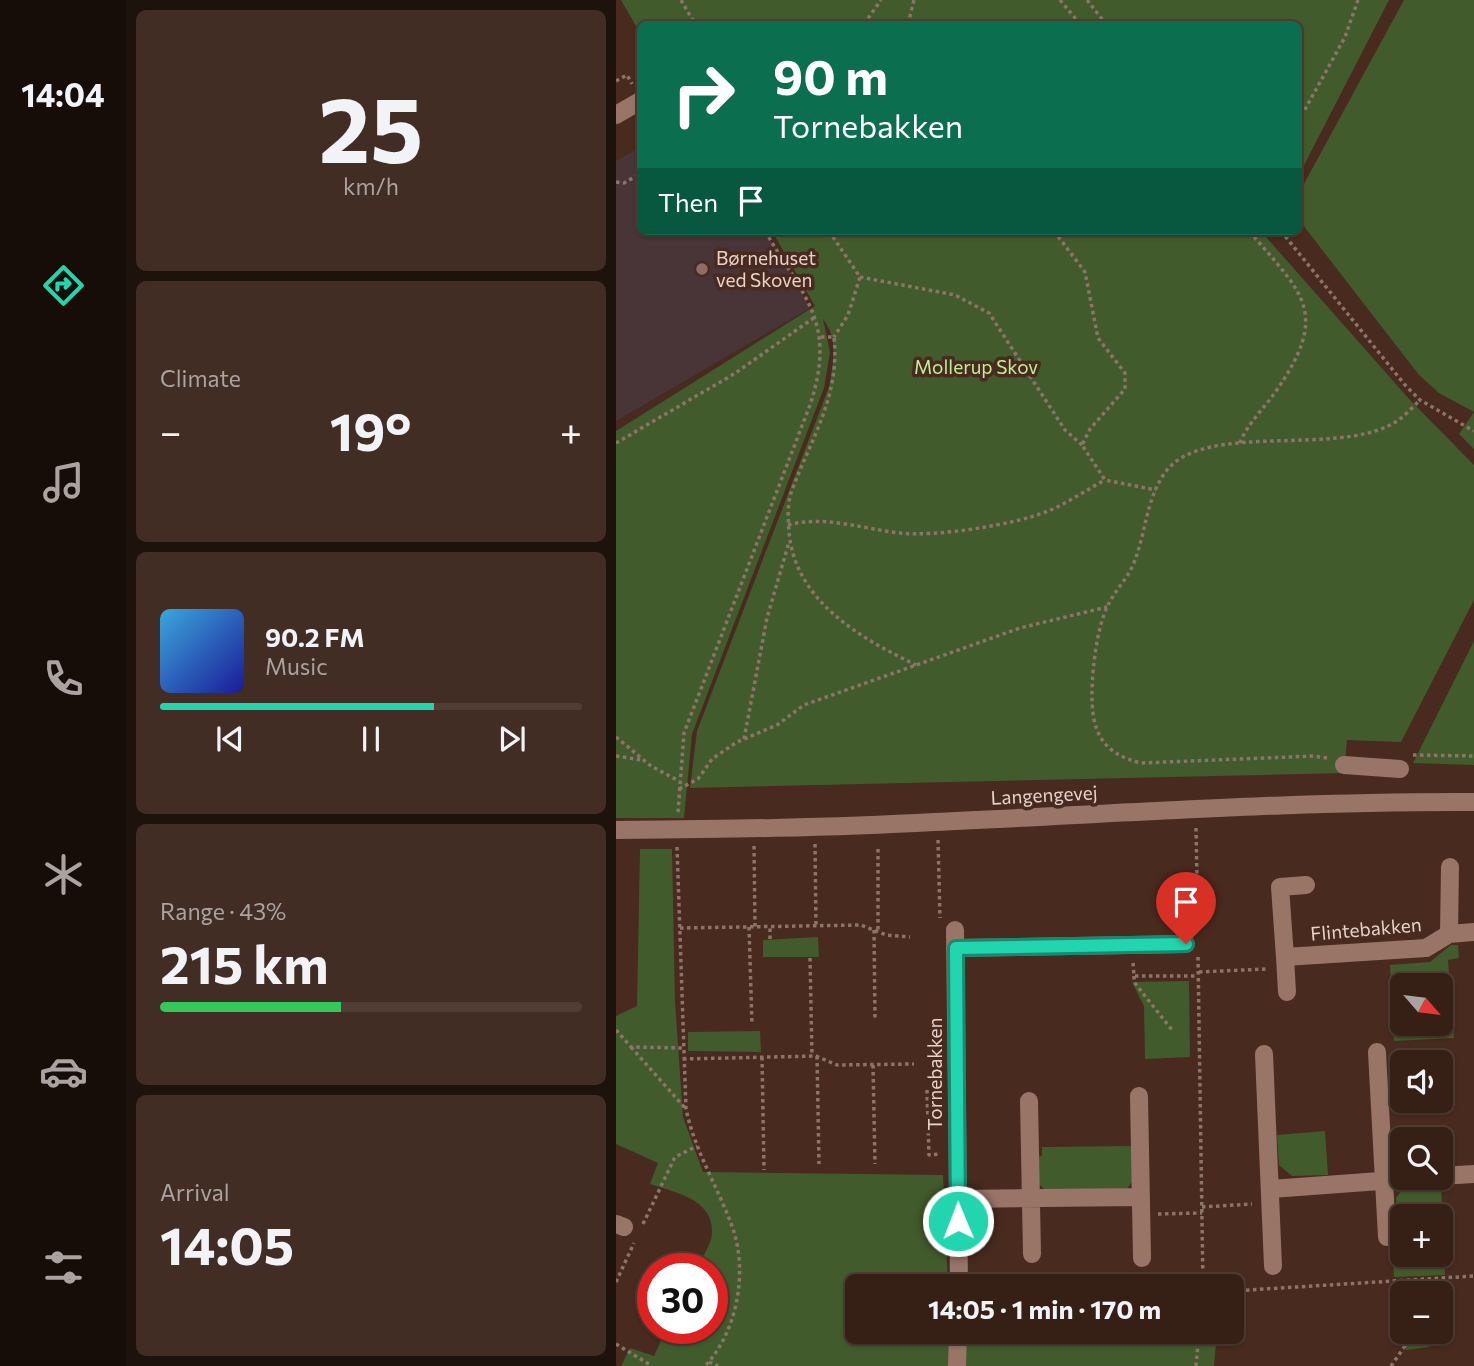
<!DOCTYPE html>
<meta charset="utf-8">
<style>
:root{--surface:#362016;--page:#412d23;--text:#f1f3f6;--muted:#aaa3a1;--line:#503e35;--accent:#22d5af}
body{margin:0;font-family:Commissioner,sans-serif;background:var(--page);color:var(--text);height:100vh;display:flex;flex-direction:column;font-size:26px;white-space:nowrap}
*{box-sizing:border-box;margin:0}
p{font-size:23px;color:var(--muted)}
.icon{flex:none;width:38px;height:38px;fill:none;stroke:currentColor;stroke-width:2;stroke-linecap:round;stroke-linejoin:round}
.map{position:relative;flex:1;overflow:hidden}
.sheet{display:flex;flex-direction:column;gap:10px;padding:10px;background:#1e120c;width:490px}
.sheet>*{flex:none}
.banner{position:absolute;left:21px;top:21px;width:665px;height:214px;border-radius:10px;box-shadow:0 2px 5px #0004,0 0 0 2px var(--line);background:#0b6e4f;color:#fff;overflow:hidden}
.needle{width:46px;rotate:118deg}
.tools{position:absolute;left:774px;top:973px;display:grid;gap:14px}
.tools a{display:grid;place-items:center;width:63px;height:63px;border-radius:10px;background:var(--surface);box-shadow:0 2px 5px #0004,0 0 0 2px var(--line);font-size:35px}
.speed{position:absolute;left:21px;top:1253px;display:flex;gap:14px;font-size:35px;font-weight:700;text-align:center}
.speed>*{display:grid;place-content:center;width:91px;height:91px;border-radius:50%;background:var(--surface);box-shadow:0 2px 5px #0004,0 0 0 2px var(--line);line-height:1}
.speed .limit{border:10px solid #d22;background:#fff;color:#111}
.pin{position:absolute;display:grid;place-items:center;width:60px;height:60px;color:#fff;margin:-72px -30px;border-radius:50% 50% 50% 0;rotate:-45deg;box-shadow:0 0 7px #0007}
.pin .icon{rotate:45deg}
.me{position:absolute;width:77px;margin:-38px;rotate:359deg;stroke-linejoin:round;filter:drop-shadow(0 0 5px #0008)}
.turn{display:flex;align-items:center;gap:24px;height:147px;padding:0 21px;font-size:32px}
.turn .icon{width:91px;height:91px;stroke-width:2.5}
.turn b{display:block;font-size:49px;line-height:60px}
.then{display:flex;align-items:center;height:66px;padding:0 21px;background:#0003;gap:14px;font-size:26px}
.big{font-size:52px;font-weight:700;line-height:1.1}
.sheet .widget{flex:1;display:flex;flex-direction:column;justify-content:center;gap:10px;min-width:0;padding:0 24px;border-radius:10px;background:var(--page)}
.sheet .dial{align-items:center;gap:0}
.dial b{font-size:91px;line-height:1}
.song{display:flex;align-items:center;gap:21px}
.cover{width:84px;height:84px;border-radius:10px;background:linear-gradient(135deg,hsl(200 70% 55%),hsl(240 70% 35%))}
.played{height:7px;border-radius:4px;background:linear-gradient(90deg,var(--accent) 65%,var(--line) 65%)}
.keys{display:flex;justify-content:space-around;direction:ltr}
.heat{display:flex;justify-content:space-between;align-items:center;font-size:38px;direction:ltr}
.charge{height:10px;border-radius:5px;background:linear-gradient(90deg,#34c759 43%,var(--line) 0)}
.trip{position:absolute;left:229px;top:1274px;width:399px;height:70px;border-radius:10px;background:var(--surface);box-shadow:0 2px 5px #0004,0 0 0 2px var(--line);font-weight:700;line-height:70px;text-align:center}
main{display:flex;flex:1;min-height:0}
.tab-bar{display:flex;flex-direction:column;width:126px;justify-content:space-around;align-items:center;background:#160d09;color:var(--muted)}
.tab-bar .icon{width:49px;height:49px}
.tab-bar .current{color:var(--accent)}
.tab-bar b{font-size:32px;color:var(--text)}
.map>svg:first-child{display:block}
.education{fill:#493438}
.green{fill:#425b2c;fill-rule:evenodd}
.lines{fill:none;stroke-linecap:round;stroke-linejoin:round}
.path{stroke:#8d7469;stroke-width:3.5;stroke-dasharray:3.5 3.5;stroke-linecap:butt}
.minor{stroke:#987567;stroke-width:18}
.route-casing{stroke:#168a72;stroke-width:18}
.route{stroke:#22d5af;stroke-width:12}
.education-dot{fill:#8d6e63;stroke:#482a1e;stroke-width:2.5}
.labels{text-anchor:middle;stroke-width:7;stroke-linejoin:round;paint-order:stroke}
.poi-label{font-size:19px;fill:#e7d3cb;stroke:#482a1e;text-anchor:start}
.park-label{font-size:19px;fill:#bff099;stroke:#482a1e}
.street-label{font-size:19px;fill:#e7d3cb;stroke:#482a1e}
</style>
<main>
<nav class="tab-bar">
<b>14:04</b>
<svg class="icon current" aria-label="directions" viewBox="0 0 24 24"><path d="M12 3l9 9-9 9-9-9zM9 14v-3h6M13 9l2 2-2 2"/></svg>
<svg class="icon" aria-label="music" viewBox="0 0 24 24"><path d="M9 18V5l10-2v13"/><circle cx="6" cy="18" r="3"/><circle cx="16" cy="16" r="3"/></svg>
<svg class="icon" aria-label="phone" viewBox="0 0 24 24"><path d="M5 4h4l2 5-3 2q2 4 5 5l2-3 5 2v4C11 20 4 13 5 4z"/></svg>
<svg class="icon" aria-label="climate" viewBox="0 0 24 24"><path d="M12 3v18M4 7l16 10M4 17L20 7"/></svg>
<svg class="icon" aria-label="car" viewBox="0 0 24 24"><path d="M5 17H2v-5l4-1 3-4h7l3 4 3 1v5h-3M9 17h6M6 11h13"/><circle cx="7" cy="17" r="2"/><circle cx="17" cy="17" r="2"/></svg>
<svg class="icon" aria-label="filters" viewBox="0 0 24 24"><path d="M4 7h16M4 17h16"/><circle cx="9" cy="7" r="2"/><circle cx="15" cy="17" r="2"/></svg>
</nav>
<section class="sheet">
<div class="widget dial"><b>25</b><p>km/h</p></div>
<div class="widget"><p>Climate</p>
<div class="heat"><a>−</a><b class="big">19°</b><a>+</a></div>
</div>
<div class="widget">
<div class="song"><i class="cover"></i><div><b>90.2 FM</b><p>Music</p></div></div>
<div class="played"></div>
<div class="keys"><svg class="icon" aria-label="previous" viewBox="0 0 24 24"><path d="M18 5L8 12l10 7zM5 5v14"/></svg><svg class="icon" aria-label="pause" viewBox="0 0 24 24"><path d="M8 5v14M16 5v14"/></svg><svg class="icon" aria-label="next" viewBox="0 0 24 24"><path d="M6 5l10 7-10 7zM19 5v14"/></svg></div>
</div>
<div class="widget"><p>Range · 43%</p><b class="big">215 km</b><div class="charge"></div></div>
<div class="widget"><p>Arrival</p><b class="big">14:05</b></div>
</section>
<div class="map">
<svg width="858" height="1366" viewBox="0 0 858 1366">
<rect width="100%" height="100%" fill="#482a1e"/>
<!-- education -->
<path class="education" d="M24,147V231H149L194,308L0,421V161Z"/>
<!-- green -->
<path class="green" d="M5,0H773L683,175L682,24H24V33Z
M788,0H858V449L843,434L858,412L823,393L803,375L683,220V193Z
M156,231H653L650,237L793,399L858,465V600L785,742L731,740L728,773L74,788L81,731L213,387C217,364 223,339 207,319L214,352L208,388L76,734L68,818H0V431L199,306Z
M858,641V765L797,763Z
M24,849H56L59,1002L67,1117L87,1172L327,1175L332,1286H242V1332H601L598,1366H5L14,1348L38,1356L51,1328H96V1269H80C85,1259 95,1245 96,1234C98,1199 60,1193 34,1184L42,1163L0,1144V1016L21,1006Z
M202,937L203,957H147V940Z
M835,945H842L843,958L832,960L838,1038L778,1041L774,965L814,962ZM786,985H824V1024H786Z
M573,981L574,1057L529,1059L528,1006L516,982Z
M144,1031L145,1052L72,1051V1032Z
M709,1131L712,1175L676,1176L663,1165L661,1135Z
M517,1146L519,1178L510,1190L431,1192L421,1182L420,1157L426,1156V1147Z
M825,1185L829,1275L778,1277L776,1233L786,1232V1255H824V1216H789V1213L781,1212L780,1198L788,1187Z
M789,1332H812L813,1347L790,1350Z"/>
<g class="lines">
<!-- path -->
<path class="path" d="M65,0L79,24
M444,0L464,24
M471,0L490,24
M248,24L265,0
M292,24L298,0
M0,81L11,75L16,84
M682,122L729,37L742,0
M0,182L8,183L24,174
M213,231L244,277L232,315L218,337
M438,231L469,272L482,338L509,373V389L474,429L466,445L489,480L540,490
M665,231L789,385L804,400L858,431
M244,277L339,295L373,313L449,430L466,445
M205,337H218C224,396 196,437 176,490C171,503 172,518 173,532C179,601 244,638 300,665
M0,443L118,374L199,317
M624,443C630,426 647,409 658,394C715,313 688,295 633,231
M172,525C210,515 246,529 284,533C320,537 398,525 432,511C452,503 470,490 489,480
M0,737L35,766L63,781
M128,739L151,618L173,542
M797,755L858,756
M0,756L26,760
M711,758L698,756L525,763C484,753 475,730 476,689C477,664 481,628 492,605C500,589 513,577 519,560C530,531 531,495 551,470C590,422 718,456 776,424C786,419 796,408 804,400
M63,789L82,779L96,759L121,742L161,725L188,705L404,628L491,607
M62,812L68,733L194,405C221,323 189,299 149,231
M580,828L582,932
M322,840L324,918
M199,844L200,926
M138,846L139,927
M61,847L70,1109C79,1152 103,1189 117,1229C132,1273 121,1332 89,1366
M262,849V932
M133,927L136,1025
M64,928L245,925L270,935L294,937
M258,930L259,1020
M154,939V926
M582,957L587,1286
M194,958L196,1056
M517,963L518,976H582
M583,972L650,969
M518,976V982L556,1030
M0,1030L15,1047L66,1048
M15,1047L69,1108
M201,1056L203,1164
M146,1057L148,1170
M67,1059L200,1056L221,1065L298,1064
M257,1065L259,1164
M311,1090L313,1155L324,1154
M586,1207L636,1204
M542,1214L586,1213
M27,1224L59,1157L81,1146
M0,1282L18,1243
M785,1282L786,1301
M616,1291L858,1276
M0,1344L36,1366
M93,1362L102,1366
M580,1366L583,1332
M775,1366L789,1346L788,1332"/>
<!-- minor -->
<path class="minor" d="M0,115L24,101
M728,765L784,769
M0,830C106,829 212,828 318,822C498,814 678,801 858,802
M339,930L343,1286
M833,934L834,867
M339,948L570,944
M669,957L664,887L690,885
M671,992L669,957L810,948L833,934L858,932
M761,1052L771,1237
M648,1054L657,1266
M523,1096L526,1258
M413,1101L416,1254
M824,1176L858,1174
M655,1189L805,1178
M342,1199L525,1197
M0,1224L8,1227
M341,1366L342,1332"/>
</g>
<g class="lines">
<defs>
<path id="route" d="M342,1221L340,948L570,944"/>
</defs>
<!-- route casing -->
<use href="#route" class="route-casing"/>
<!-- route -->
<use href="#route" class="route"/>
</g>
<!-- markers -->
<circle class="education-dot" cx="86" cy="269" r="7"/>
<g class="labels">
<!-- poi labels -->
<g class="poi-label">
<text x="100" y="265">Børnehuset<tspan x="100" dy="22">ved Skoven</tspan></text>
</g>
<!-- park labels -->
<g class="park-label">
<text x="360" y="374">Mollerup Skov</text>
</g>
<!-- street labels -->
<g class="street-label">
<text transform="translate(428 795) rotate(-3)" y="7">Langengevej</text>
<text transform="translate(750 929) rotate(-5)" y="7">Flintebakken</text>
<text transform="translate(319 1074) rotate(-90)" y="7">Tornebakken</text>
</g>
</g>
</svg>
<div class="tools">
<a><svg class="needle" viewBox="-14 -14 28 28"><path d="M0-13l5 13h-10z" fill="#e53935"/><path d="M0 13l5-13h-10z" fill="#aaa3a1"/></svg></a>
<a><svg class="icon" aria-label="sound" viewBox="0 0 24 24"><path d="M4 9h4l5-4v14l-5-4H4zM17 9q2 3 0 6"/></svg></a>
<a><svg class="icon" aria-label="search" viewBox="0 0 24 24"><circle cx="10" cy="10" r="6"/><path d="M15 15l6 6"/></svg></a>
<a>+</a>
<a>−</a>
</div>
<div class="speed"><div class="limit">30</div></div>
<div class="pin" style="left:570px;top:944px;background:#d93025"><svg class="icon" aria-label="arrive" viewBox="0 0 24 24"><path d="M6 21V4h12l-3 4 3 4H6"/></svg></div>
<svg class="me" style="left:342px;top:1221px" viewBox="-20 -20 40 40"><circle r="17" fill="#22d5af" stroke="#fff" stroke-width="3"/><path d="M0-11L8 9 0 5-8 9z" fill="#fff"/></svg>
<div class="trip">14:05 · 1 min · 170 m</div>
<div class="banner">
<div class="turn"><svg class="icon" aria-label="right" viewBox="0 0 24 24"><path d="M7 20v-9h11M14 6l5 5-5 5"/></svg><div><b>90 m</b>Tornebakken</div></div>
<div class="then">Then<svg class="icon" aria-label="arrive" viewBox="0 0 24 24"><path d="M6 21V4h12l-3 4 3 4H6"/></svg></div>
</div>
</div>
</main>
